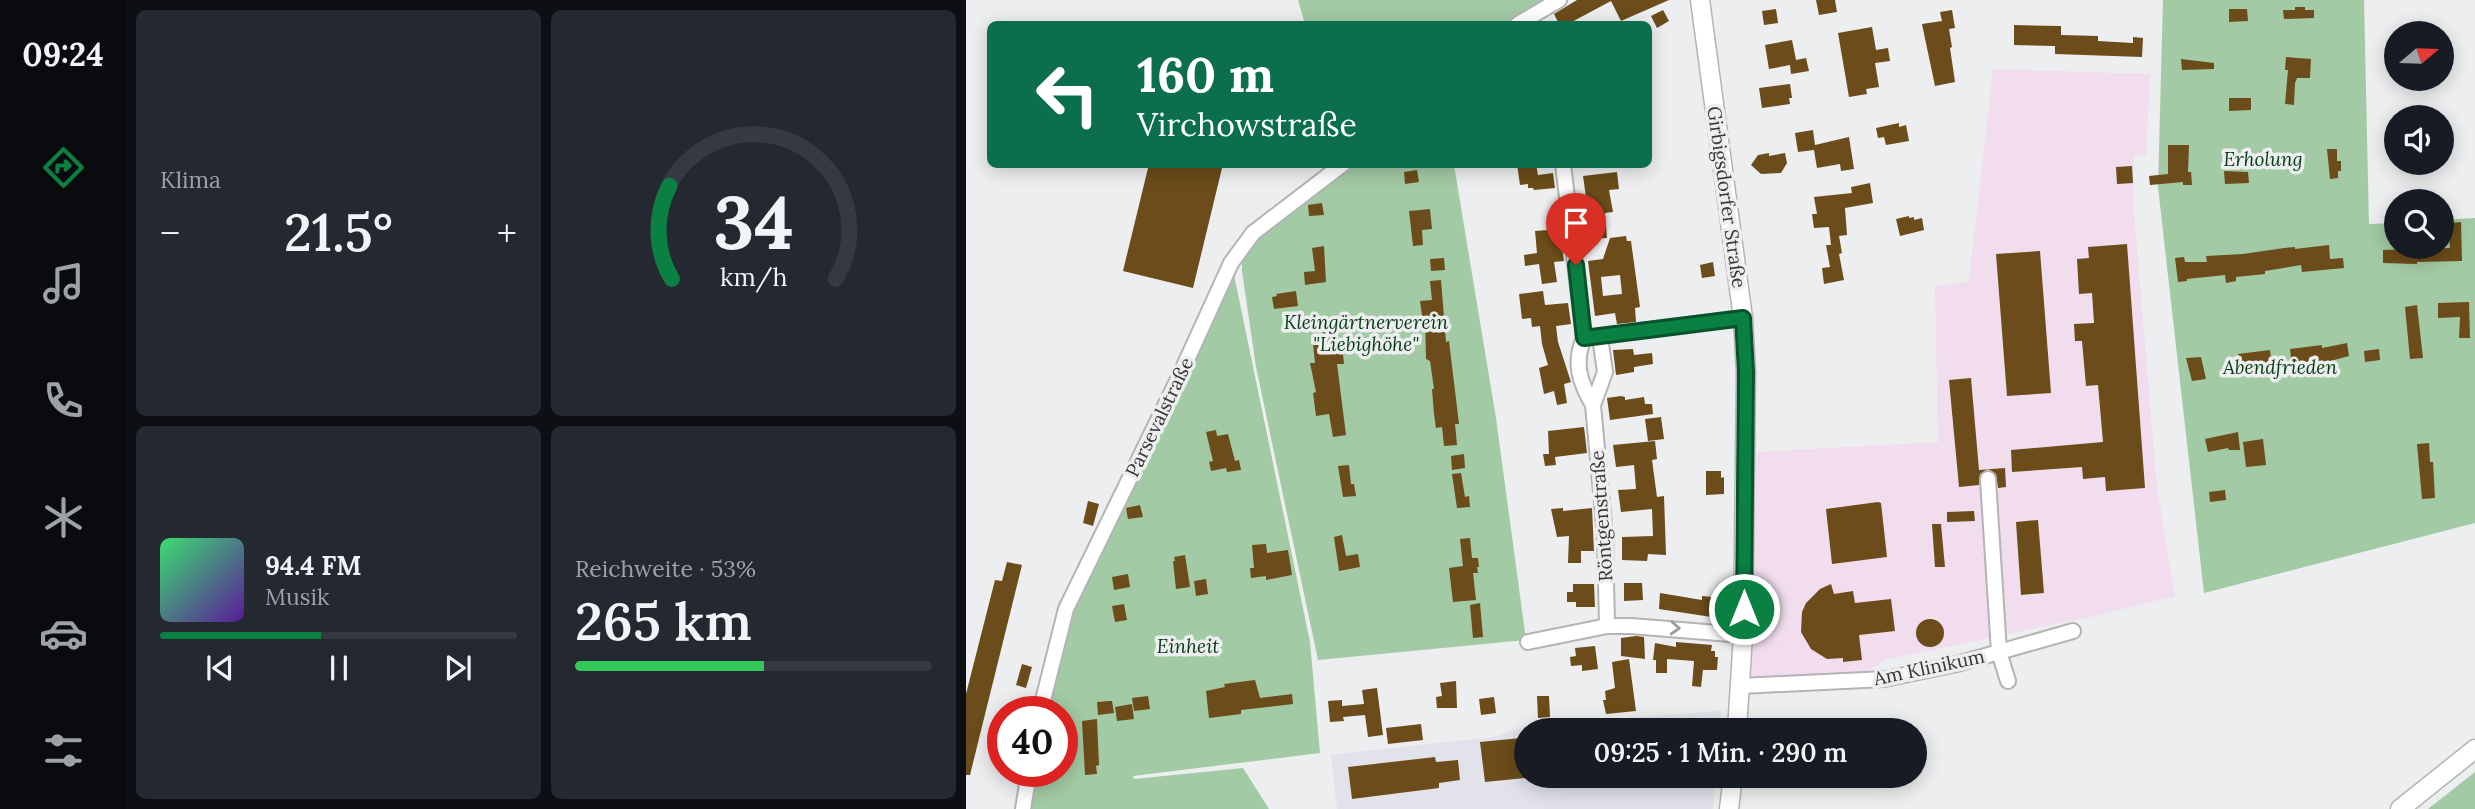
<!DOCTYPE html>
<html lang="de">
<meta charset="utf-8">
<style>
:root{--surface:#171b24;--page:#242831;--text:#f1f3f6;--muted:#9ea1a6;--line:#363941;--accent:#0b8043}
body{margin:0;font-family:Lora,serif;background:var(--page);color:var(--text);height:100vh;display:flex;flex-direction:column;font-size:26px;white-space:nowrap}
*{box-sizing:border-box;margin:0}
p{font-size:23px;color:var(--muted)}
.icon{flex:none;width:38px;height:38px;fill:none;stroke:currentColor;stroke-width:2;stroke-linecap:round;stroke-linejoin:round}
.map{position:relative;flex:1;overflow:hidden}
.drawer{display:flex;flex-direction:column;gap:10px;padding:10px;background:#0d0f14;width:840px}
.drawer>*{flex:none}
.top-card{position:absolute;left:21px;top:21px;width:665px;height:147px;border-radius:10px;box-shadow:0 4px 18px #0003;background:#0b6e4f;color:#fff;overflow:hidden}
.needle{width:46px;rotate:71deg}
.controls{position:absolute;left:1418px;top:21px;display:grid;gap:14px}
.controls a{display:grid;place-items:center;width:70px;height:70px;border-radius:50%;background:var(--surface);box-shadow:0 4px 18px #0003;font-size:35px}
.speed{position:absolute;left:21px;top:696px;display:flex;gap:14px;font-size:35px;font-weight:700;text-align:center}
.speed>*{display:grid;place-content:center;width:91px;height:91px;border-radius:50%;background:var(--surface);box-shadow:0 4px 18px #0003;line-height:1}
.speed .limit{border:10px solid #d22;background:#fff;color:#111}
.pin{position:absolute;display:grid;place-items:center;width:60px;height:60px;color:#fff;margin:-72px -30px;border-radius:50% 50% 50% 0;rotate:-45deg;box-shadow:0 0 7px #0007}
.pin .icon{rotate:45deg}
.me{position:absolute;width:77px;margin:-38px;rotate:0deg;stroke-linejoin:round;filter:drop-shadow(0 0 5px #0008)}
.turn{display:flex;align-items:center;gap:24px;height:147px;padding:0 35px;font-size:32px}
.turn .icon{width:91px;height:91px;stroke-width:2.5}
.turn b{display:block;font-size:49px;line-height:60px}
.big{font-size:52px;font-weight:600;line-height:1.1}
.drawer .widget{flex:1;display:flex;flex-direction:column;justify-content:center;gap:10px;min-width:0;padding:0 24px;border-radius:10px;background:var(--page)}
.drawer .dial{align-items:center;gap:0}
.dial svg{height:182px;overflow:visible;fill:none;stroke:var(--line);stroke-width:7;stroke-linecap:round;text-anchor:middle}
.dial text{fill:var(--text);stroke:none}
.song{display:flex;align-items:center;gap:21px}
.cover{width:84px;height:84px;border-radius:10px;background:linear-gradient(135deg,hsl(140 70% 55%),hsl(270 70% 35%))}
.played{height:7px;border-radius:4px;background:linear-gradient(90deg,var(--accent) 45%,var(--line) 45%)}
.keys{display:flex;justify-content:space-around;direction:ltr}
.heat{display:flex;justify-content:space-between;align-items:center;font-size:38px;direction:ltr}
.charge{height:10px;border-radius:5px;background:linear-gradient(90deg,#34c759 53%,var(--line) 0)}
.drawer .tiles{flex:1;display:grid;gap:10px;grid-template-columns:repeat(2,1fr)}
.trip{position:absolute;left:548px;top:718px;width:413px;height:70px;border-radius:35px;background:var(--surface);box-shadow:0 4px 18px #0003;font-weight:600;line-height:70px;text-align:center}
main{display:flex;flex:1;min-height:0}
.tab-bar{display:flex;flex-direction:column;width:126px;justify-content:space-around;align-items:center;background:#090b0e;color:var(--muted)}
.tab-bar .icon{width:49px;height:49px}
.tab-bar .on{color:var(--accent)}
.tab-bar b{font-size:32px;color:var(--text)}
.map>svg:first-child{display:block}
.commercial{fill:#f1dded}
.built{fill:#e2e2eb}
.green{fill:#a2caa4}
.building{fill:#6b4c1a;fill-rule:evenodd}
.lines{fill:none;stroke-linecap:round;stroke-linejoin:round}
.minor-casing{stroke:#b4b4b6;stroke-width:18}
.tertiary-casing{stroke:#b4b4b6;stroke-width:21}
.minor{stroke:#fff;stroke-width:14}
.tertiary{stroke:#fff;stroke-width:18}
.oneway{stroke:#9b9b9c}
.route-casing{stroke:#07532c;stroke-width:18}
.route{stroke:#0b8043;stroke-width:12}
.labels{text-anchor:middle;stroke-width:7;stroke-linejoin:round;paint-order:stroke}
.park-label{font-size:19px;font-style:italic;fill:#073c13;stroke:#edeef0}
.street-label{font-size:19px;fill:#373738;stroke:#edeef0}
</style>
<main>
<nav class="tab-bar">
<b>09:24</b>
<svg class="icon on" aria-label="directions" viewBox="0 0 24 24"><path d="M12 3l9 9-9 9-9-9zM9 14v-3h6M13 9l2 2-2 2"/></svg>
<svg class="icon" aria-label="music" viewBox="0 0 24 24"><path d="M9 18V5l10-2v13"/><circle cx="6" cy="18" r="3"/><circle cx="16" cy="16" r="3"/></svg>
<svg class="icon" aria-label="phone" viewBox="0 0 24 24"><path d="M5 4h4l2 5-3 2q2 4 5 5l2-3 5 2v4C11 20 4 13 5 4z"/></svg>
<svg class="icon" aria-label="climate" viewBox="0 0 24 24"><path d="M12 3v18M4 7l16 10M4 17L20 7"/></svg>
<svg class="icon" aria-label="car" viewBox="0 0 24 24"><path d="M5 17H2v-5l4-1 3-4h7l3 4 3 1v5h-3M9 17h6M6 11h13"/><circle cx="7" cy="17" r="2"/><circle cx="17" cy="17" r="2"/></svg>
<svg class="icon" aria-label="filters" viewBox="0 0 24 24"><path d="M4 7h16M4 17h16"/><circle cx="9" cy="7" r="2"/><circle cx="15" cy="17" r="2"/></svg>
</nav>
<section class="drawer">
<div class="tiles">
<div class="widget"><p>Klima</p>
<div class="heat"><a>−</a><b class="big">21.5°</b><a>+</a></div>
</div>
<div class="widget dial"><svg viewBox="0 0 100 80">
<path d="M14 69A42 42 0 1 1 86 69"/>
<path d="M14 69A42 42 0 0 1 13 28" stroke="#0b8043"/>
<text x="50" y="56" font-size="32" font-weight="700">34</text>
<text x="50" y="72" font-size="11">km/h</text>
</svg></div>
<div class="widget">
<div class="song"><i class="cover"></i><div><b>94.4 FM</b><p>Musik</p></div></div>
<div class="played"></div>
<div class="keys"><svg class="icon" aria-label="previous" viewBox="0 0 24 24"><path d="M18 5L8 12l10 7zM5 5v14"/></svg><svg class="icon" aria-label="pause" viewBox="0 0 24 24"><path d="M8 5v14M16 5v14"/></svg><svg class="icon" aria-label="next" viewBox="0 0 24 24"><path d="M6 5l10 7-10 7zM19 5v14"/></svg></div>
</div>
<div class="widget"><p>Reichweite · 53%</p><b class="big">265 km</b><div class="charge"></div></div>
</div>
</section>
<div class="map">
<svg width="1509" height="809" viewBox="0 0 1509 809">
<rect width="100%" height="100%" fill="#edeef0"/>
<!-- commercial -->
<path class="commercial" d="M1027,69L1184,74L1180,155L1168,156L1167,201L1191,487L1209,596L1124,617L918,660L895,675L784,676L791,452L972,442L969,287L1003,281Z"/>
<!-- built -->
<path class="built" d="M755,711L753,730H560V775H750L747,809H371L365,755L527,737L565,725Z"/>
<!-- green -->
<path class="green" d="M332,0H580L538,24H339Z
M1197,0H1398L1403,224L1430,223V247H1475V220L1509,218V523L1238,593L1192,187Z
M386,165H488L530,418L560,640L352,660L290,367L276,271V257L294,233Z
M267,270L344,642L354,753L167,776L168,779L277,768L303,809H61L68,772H96V712H78L98,626Z
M1509,772V809H1462Z"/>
<!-- building -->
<path class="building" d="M611,0H703L655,21L645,1L602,24H593L588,14Z
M850,0H869L871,12L853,15Z
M1329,7H1339V10H1348V18L1318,19L1317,10H1329Z
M810,9L812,23L798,25L796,11Z
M1263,9H1281L1282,21L1263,22Z
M697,10L703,21L691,28L685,16Z
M986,10L989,28L983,29L986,47L984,48L989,82L969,86L956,24L976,21L974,12Z
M1048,25L1095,26V35L1132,36V41L1167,43V37L1177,38L1176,57L1089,54V46L1048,45Z
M906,27L910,50L922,48L924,61L909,63L913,87L900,89L901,94L883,97L872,33Z
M826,40L830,60L840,58L843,71L825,74L824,65L803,69L799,45Z
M1320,57L1345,59L1344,78H1331L1329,83L1328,105L1319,104L1322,70H1319Z
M1215,59L1248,63V69L1216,70Z
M824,84L826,98H823L824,104L796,108L793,88Z
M1263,98H1285V110L1263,111Z
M933,123V127L940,125L943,141L920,145L918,137L912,138L910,128Z
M847,130L849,145L883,137L888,169L875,171L874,164L851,168L848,150L832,152L829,133Z
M1202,145H1223L1222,172H1225L1226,185H1217V182L1184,185L1183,176L1202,174Z
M1361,149H1371V161H1375V171H1372V178L1364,179Z
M803,153V156L819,153L821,163L815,173L795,174L785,165L792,155Z
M183,164H257L227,288L157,271Z
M551,164H570L572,175L587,173L589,188L568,190L567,188H562V184L554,185Z
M1166,166L1167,183L1151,184L1150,167Z
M451,170L453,182L439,184L438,172Z
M1258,171L1282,172L1283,183L1259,184Z
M651,172L653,189L643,190L647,212L639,213L641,238L625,239V236L619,237L617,219L623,218L617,176Z
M904,183L907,203L879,208L881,235L873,236L876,253L873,254L878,280L858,284L856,268L864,267L860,245H865L863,227L848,228L846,214H851L848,197L886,193L885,187Z
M356,203L358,215L343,216L342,205Z
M464,209L466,229L456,230L457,245L447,246L443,211Z
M943,216V218L948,217V220L956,218L958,230L934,236L930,219Z
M1495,222L1496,261L1451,262V264L1417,263V250L1484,248L1481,223Z
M582,230V235H587V240H595L598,261L588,262L591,282L576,284L573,264L559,266L558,255L571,253L569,231Z
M660,236L661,241H665L674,307L669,308L670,322L651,324L649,313L629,316L622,261L637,259L644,238ZM654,275L656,294L637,296L635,277Z
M1161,244L1179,488L1140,491L1139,477L1117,479L1116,467L1046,472L1045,450L1137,442L1132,385L1120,386L1116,341H1109L1108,324L1128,323L1126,293L1113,294L1111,259L1123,258L1122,247Z
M1363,245L1364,259L1377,258L1378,268L1336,272L1335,265L1299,271V274L1270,277V281L1260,283L1259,275L1221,279V281L1212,282L1209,258L1218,257L1219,262H1241L1240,256L1277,254L1318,248L1329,247V249Z
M358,246L360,282L339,285L338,272L349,271L346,248Z
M1074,251L1085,393L1041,396L1030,254Z
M478,258L479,270L465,271L464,259Z
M747,262L749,276L736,278L734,265Z
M475,280L480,342L483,341L493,424H489L491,445L478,446L476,427L470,428L468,414L466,389H468L464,361L460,359L459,317L456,315L454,301L466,300L464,281Z
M330,291L332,306L308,309L306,297L311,296L310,294Z
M577,291L579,305L602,303L605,324L590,326L592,342L605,382L598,384L601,403L591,405L588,391L578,394L573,368L582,365L576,344L574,326L566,327L565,318L556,319L553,294Z
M1503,302L1504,338H1493L1494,317L1472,318V303Z
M1451,305L1457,358L1444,359L1439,307Z
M365,317L371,354H377L378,364H371L380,435L367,437L363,414L350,416L347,393L350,392L344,363H349L347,344L358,340L355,318Z
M1381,343L1383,356L1357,363L1326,367L1324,349L1356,345V348Z
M667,349L668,355L686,353L687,364L668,367V372L650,375L647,350Z
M1413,349L1414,360L1399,362L1398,351Z
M1304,350L1306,367L1275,370L1272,354Z
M1235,357L1240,379L1226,381L1220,358Z
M1005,378L1013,470L1039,468L1040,487L1032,488L1030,474L1022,469L1014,474L1013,485L993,487L983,380Z
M655,396L659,397V400L678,397L679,404H686L687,414L644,420L641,398Z
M695,417L698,439L682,441L679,419Z
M618,427L621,453L589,457L590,465L579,466L577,454H583L582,431Z
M250,430L251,436L262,434L269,461L273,460L275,470L261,472L260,468L245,471L243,462L247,461L240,432Z
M1272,432L1274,450H1263L1262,448L1242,452L1239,439Z
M1297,439L1300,465L1280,467L1277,442Z
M689,441L691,459L686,460L691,497L698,496L700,555L682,554L681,561L656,560V537L687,536L686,509L655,512L652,490L670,489L668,465L650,467L647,445Z
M1463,443L1464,462H1467L1469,498L1456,499L1451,444Z
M498,454L499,468L486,470L485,456Z
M383,465L385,484H388L390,496L377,497L372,466Z
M740,471H755V478L758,477V494L740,495Z
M495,473L499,497L503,496L504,507L491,508L486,474Z
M1259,490L1260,500L1244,502L1243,492Z
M122,501L133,504L127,526L117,523Z
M912,502L915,503L921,557L866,564L860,509Z
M174,505L177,517L162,519L160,508Z
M597,508V511L626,508L628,551H615V563H602L603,536L591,537L585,509Z
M1008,511L1009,521L981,522V512Z
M1072,520L1078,593L1055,595L1050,522Z
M966,524H975L979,567H969Z
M376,535L380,556L392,554L394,567L373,571L368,537Z
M504,538L506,558H512L513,567H511L512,573H507L510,600L487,602L483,568L497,566L494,539Z
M300,544L301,553L322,550L326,575L300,580V576L285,578L284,568H288L286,545Z
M219,555L224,587L210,589L207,561H209L208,557Z
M41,562L56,565L4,775H0V694L29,580L36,581Z
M162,574L164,587L148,590L146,577Z
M240,579L242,594L230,596L228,581Z
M658,583H676L677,600L658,601Z
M607,584H628L629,607H610V602H601V592H607Z
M865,584L868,594L887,591L889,603L925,599L929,631L893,635L896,660L877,662V658L861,659L845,649L835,632L836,612L840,603L854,589Z
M694,593L736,600V596L746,597V601L754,602L752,618L693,609Z
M514,603L517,637L507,638L504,605Z
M158,604L161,620L149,622L146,606Z
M950 633a14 14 0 1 1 28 0a14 14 0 1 1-28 0Z
M670,636L678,637L679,659L655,656V638Z
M710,642L746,645L745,651H749V657H752L751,670H737L735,687L726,686L728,661L701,659V673H690V660H687L689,643L710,647Z
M629,646L632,669L616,671V665L605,666L604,657L610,656L609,648Z
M663,659L670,711L640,714L637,700H640L639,691L649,688L646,662Z
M56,664L66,667L60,688L50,685Z
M289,680L294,698L326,694L327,704L275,710V714L243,718L240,691L259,687L258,684Z
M490,681L491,708H471L470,697L476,696L474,683Z
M411,688L417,735L402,737L399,715L377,717L378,721L364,722L362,701L376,700V706L398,704L396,690Z
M182,696L184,709L168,711L166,698Z
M571,696H583L584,717L572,718Z
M528,697L530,713L515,715L513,699Z
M143,701H146L148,713L132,715L131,702Z
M166,704L168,719L151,721L149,707Z
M131,719L133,765L130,766L131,774L119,775L116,721Z
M455,724L457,740L422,744L420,728Z
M555,738L559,778L519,782L514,742Z
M469,757L470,762L492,760L494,780L473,783V788L386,799L382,767Z"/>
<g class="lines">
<defs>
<path id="minor" d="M552,24L593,0
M597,164L618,338C607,363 614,383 627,405L639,536L641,626
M618,338L777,318
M627,405L639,372L634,337
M1022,479L1033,652L1042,681
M562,642L641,626H665L777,635
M775,686L919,679L991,664L1107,631
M74,712L100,609L214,375L265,263L287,233L377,164
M57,809L63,772"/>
<path id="tertiary" d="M734,0L777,318L780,372L777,635L771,730
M763,809L767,775
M1434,809L1509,749"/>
</defs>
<!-- minor casing -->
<use href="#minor" class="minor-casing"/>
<!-- tertiary casing -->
<use href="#tertiary" class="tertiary-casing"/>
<!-- minor -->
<use href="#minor" class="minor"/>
<!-- tertiary -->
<use href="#tertiary" class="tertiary"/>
</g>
<!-- one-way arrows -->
<defs><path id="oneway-chevron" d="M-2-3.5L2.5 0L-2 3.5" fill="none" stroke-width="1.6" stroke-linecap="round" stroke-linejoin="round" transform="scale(1.75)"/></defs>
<use class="oneway" href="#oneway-chevron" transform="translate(709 628) rotate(3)"/>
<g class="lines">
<defs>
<path id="route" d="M610,265L618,338L777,318L780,372L778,609"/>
</defs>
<!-- route casing -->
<use href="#route" class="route-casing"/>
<!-- route -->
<use href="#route" class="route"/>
</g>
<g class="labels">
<!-- park labels -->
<g class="park-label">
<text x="1297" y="166">Erholung</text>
<text x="400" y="329">Kleingärtnerverein<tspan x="400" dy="22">"Liebighöhe"</tspan></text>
<text x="1314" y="374">Abendfrieden</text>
<text x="222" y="653">Einheit</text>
</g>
<!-- street labels -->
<g class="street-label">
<text transform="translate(761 197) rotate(82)" y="7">Girbigsdorfer Straße</text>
<text transform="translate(193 417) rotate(-64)" y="7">Parsevalstraße</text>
<text transform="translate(635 516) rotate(-94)" y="7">Röntgenstraße</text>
<text transform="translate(963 667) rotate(-12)" y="7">Am Klinikum</text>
</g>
</g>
</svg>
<div class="controls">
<a><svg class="needle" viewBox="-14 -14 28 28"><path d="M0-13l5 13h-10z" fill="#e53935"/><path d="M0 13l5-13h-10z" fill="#9ea1a6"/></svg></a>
<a><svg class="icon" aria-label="sound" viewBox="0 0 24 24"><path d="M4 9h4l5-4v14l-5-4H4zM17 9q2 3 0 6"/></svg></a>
<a><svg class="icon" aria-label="search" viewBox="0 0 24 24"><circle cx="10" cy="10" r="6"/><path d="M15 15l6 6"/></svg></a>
</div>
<div class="speed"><div class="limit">40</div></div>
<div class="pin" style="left:610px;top:265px;background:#d93025"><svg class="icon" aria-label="arrive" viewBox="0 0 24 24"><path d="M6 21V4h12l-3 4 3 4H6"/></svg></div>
<svg class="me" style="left:778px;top:609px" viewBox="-20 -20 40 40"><circle r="17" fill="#0b8043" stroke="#fff" stroke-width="3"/><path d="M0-11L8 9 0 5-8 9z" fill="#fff"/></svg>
<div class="trip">09:25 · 1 Min. · 290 m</div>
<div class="top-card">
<div class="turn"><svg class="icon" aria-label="left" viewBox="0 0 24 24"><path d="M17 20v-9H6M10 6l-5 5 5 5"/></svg><div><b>160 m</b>Virchowstraße</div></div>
</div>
</div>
</main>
